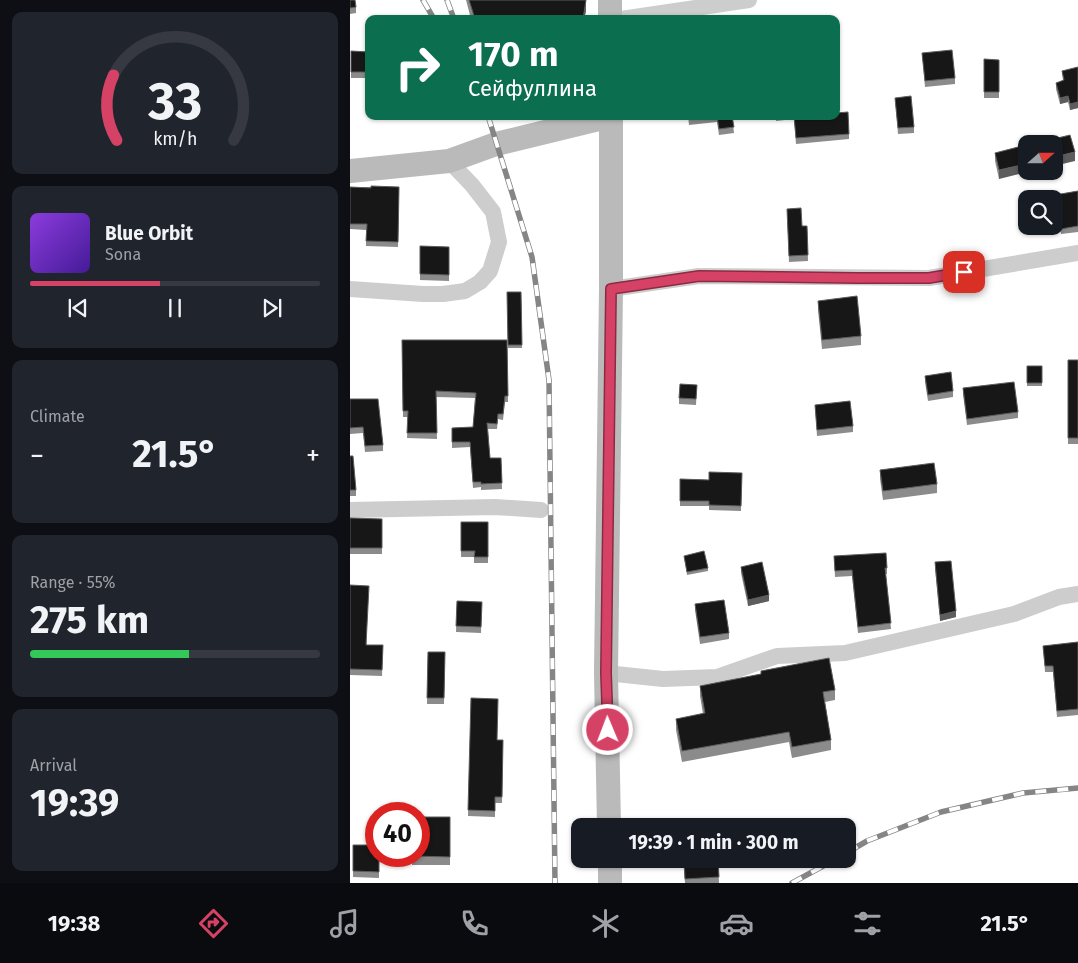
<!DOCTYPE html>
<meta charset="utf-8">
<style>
:root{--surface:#171b24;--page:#20242c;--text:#f1f3f6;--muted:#9ea1a6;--line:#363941;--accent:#d64266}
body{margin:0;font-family:"Fira Sans",sans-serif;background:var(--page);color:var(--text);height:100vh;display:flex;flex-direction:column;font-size:19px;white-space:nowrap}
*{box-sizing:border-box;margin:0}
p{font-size:16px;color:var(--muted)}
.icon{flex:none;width:28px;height:28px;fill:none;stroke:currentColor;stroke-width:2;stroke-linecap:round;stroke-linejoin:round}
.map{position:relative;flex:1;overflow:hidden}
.drawer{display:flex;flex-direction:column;gap:12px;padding:12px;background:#0d0f14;width:350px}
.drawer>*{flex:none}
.banner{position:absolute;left:15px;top:15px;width:475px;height:105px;border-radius:10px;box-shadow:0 1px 4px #0004;background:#0b6e4f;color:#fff;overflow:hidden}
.needle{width:32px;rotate:69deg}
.buttons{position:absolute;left:668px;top:135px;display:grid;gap:10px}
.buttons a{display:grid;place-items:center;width:45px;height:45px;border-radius:10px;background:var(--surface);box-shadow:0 1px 4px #0004;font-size:25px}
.speed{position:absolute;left:15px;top:802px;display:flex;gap:10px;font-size:25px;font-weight:700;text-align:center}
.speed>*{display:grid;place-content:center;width:65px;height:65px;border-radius:50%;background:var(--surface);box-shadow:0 1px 4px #0004;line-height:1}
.speed .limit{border:8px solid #d22;background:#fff;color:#111}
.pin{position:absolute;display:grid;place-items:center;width:42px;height:42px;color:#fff;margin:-21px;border-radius:10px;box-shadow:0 2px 8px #0006}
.me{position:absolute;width:55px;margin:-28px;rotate:359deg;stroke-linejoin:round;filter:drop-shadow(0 0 4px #0008)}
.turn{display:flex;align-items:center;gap:18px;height:105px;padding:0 20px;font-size:22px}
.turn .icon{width:65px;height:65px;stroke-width:2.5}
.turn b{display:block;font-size:35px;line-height:42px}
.big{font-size:38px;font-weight:700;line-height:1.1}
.drawer .card{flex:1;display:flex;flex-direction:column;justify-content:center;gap:8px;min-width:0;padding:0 18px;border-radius:10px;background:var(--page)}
.drawer .dial{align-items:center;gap:0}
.dial svg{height:130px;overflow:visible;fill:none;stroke:var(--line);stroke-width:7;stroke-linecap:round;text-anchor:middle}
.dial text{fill:var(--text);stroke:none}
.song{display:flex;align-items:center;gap:15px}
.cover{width:60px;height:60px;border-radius:8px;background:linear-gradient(135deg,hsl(270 70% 55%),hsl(260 70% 35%))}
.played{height:5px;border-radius:2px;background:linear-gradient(90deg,var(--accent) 45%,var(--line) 45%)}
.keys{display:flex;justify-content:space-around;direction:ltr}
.heat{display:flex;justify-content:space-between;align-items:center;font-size:28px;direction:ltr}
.charge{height:8px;border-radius:4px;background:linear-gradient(90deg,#34c759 55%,var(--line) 0)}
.trip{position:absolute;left:221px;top:818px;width:285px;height:50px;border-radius:10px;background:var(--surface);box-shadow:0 1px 4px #0004;font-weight:700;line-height:50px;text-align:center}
.tabs{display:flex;height:80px;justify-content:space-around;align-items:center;background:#090b0e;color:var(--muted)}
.tabs .icon{width:35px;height:35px}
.tabs .active{color:var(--accent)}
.tabs b{font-size:22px;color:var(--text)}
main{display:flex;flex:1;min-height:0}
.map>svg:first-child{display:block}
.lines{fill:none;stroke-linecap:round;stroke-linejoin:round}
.street{stroke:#cdcdcd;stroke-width:16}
.secondary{stroke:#bababa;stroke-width:24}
.rail-casing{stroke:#858585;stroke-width:5.5}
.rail{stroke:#fff;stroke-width:4;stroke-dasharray:11;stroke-linecap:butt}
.wall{fill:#8b8b8b}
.shaded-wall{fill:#5d5d5d}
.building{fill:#171717;stroke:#5d5d5d}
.route-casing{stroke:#8b2b42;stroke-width:12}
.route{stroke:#d64266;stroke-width:9}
</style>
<main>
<section class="drawer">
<div class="card dial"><svg viewBox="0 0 100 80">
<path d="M14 69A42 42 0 1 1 86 69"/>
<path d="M14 69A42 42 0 0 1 12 29" stroke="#d64266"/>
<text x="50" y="56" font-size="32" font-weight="700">33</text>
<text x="50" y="72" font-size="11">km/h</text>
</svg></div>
<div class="card">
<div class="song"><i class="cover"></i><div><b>Blue Orbit</b><p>Sona</p></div></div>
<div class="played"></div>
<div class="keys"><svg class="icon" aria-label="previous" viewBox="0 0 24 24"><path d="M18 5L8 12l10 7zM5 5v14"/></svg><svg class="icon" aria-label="pause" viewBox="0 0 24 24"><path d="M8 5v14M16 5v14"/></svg><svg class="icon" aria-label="next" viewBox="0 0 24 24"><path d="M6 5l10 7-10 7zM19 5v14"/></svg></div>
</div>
<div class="card"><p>Climate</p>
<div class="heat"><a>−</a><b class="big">21.5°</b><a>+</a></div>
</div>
<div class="card"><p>Range · 55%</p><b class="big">275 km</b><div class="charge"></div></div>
<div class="card"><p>Arrival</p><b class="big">19:39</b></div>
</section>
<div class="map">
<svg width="728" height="883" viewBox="0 0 728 883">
<rect width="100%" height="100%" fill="#fff"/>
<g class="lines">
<!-- street -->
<path class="street" d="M271,19L399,0
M0,289L73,294H93L115,291L130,282L140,271L149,242L143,212L122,185L99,161
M261,289L349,276L579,278L728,253
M0,510L145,507L191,510
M256,673L313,679L367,677L427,656L495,653L664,614L709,597L728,594"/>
<!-- secondary -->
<path class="secondary" d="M260,0V19
M0,171L99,161L146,144L261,116
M259,826L256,673L261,289V116
M260,859V883"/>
<defs>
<path id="rail" d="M73,0L84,19
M97,0L104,19
M138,116L182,257L199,380L205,883
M498,852L517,841L591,812L673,793L728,788
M442,883L486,859"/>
</defs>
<!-- rail casing -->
<use href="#rail" class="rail-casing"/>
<!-- rail -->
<use href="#rail" class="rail"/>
</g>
<!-- wall -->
<path class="wall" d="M0,0L6,7V13L0,14Z
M116,0H236V11L234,19H121Z
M1,51L19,52V78H1Z
M572,53L605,78V84L575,87Z
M634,59L649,60V98H634Z
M728,67V108L720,110L718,102L710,104L706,89V83L713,81L712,71Z
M545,98L564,127V133L548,134Z
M338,116H382L384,133L369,135L367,122L339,125Z
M426,116H486L499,134V139L446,144L444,119L426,121Z
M676,145L649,179L645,161V153Z
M0,187H49L48,247L16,246V230L0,229Z
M728,191V232L711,234L705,201V195Z
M437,209L452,226H457L458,261L439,262Z
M70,246L99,247V281L70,280Z
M157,292H171L172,348H158Z
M468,301L511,336V345L472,349L468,310Z
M52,340H157L158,402H155L153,420L148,419L147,429H138L140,458H151L152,489L131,490V487L123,488L120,447L102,448V428L123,427L125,398L86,397L87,439L57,438L58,417H53Z
M718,360H728V444H718Z
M677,366H692V386H677Z
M575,376L603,391V397L578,401L575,382Z
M347,385L346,405L329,404V398Z
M613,388L668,412V418L617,425L613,394Z
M0,399L33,445V451L15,452L13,433L0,434Z
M465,405L503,426V432L467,436Z
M0,456L6,490V496H0Z
M530,470L587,484V493L533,500L530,479Z
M392,473L391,511L359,510V506H330V479L359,480Z
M0,518L32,519V554H0Z
M111,522H138V563H124V557H111Z
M334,556L358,568V571L337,575Z
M484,556L537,568V574H536L541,629L508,633L502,576L485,577Z
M585,562L606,617L590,621L585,568Z
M391,567L419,601L398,606L391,573Z
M0,585L17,645H33L32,676L0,675Z
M107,601L132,602L131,633L106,632Z
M345,604L379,633V639L350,644L345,610Z
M728,642V715L707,717L703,672H695L693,646Z
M78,652H95L94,704H77Z
M411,671L485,690V700L475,702L481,740V750L442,758L439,742L332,762L326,730V719L353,714L350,696V686L411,674Z
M121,698L147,740H153L152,803H145V817L118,816Z
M100,817V865H62V856Z
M3,845L29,856V878L3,877Z
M333,859H368L369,883H335Z"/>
<!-- shaded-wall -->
<path class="shaded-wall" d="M236,0V11L234,19H233Z
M718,96V102L710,104V98Z
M728,102V108L720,110V104Z
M725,152V161L704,166V157Z
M676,164V171H681L649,179V170Z
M419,595V601L398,606V600Z
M606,611V617L590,621V615Z"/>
<!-- building -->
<path class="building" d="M0,0H5L6,7L0,8Z
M119,0H236L233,19H125Z
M602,50L605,78L575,81L572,53Z
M1,51L19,52V72H1Z
M634,59L649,60V92H634Z
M728,67V102L720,104L718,96L710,98L706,83L714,80L712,71Z
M561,96L564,127L548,128L545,98Z
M498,112L499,134L446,138L444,116H486V113Z
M338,116H361L339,119Z
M367,116H382L384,127L369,129Z
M720,135L725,152L704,157V144H683Z
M676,145V164L649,170L645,153Z
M21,186L49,187L48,242L16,241L17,224H0V187L21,188Z
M728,191V226L711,229L705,195Z
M451,208L452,226H457L458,255L439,256L437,209Z
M70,246L99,247V275L70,274Z
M157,292H171L172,345H158Z
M507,296L511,336L472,340L468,301Z
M52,340H157L158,396H155L153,414H148L147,424L137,423L140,458H151L152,483L131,484V482H123L120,442H102V428L123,427L126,393L86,391L87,433H57L58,411H53Z
M718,360H728V438H718Z
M677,366H692V383H677Z
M601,372L603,391L578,395L575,376Z
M664,382L668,412L617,419L613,388Z
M330,384L347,385L346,399L329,398Z
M0,399H28L33,445L15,446L13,427L0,428Z
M500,401L503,426L467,430L465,405Z
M0,456H3L6,490H0Z
M584,463L587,484L533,491L530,470Z
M359,472L392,473L391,506L359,505V501H330V479L359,480Z
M0,518L32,519V548H0Z
M111,522H138V557H124L125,551H111Z
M354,551L358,568L337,572L334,556Z
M536,553L537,568H535L541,623L508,627L502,570L485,571L484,556Z
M601,561L606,611L590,615L585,562Z
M412,562L419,595L398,600L391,567Z
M0,585L19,586L16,645H33L32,670L0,669Z
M374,600L379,633L350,637L345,604Z
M107,601L132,602L131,627L106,626Z
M728,642V709L707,711L703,666H695L693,646Z
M78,652H95L94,698H77Z
M479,658L485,690L473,692L481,740L442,747L439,732L332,751L326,719L355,713L350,686L411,674V671Z
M121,698L148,699L147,740H153L152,797H145V811L118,810Z
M69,817H100V857L62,856H69Z
M3,845H26V856H29V872L3,871Z
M334,859H368L369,877L335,879Z"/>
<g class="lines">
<defs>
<path id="route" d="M258,730L256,673L261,289L349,276L507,278H579L614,272"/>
</defs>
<!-- route casing -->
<use href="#route" class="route-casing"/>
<!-- route -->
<use href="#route" class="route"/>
</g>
</svg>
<div class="buttons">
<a><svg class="needle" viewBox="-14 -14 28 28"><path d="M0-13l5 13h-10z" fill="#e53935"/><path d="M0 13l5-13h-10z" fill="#9ea1a6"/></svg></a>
<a><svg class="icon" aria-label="search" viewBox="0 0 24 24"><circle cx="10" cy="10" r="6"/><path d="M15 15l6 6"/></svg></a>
</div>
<div class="speed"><div class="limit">40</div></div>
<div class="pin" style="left:614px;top:272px;background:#d93025"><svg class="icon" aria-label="arrive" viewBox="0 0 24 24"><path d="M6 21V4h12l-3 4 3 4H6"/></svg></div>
<svg class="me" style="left:258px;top:730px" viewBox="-20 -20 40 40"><circle r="17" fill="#d64266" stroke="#fff" stroke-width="3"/><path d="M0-11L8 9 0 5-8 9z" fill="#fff"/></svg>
<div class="trip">19:39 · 1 min · 300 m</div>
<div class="banner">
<div class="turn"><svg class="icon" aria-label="right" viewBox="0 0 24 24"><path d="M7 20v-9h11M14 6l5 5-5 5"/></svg><div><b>170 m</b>Сейфуллина</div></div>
</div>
</div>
</main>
<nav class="tabs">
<b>19:38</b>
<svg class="icon active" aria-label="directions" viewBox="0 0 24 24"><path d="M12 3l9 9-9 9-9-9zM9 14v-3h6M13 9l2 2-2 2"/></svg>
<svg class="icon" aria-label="music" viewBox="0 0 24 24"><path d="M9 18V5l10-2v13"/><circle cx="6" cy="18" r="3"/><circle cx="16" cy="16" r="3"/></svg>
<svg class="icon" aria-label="phone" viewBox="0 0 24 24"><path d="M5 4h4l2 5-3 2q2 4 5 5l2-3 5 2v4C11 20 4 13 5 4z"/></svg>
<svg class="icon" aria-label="climate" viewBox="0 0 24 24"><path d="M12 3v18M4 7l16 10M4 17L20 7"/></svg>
<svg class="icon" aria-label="car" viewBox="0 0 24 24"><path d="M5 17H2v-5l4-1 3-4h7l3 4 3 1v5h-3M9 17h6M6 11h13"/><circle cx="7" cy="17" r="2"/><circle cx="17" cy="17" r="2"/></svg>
<svg class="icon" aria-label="filters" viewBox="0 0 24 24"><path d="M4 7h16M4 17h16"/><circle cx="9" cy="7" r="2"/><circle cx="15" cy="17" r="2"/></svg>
<b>21.5°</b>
</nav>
